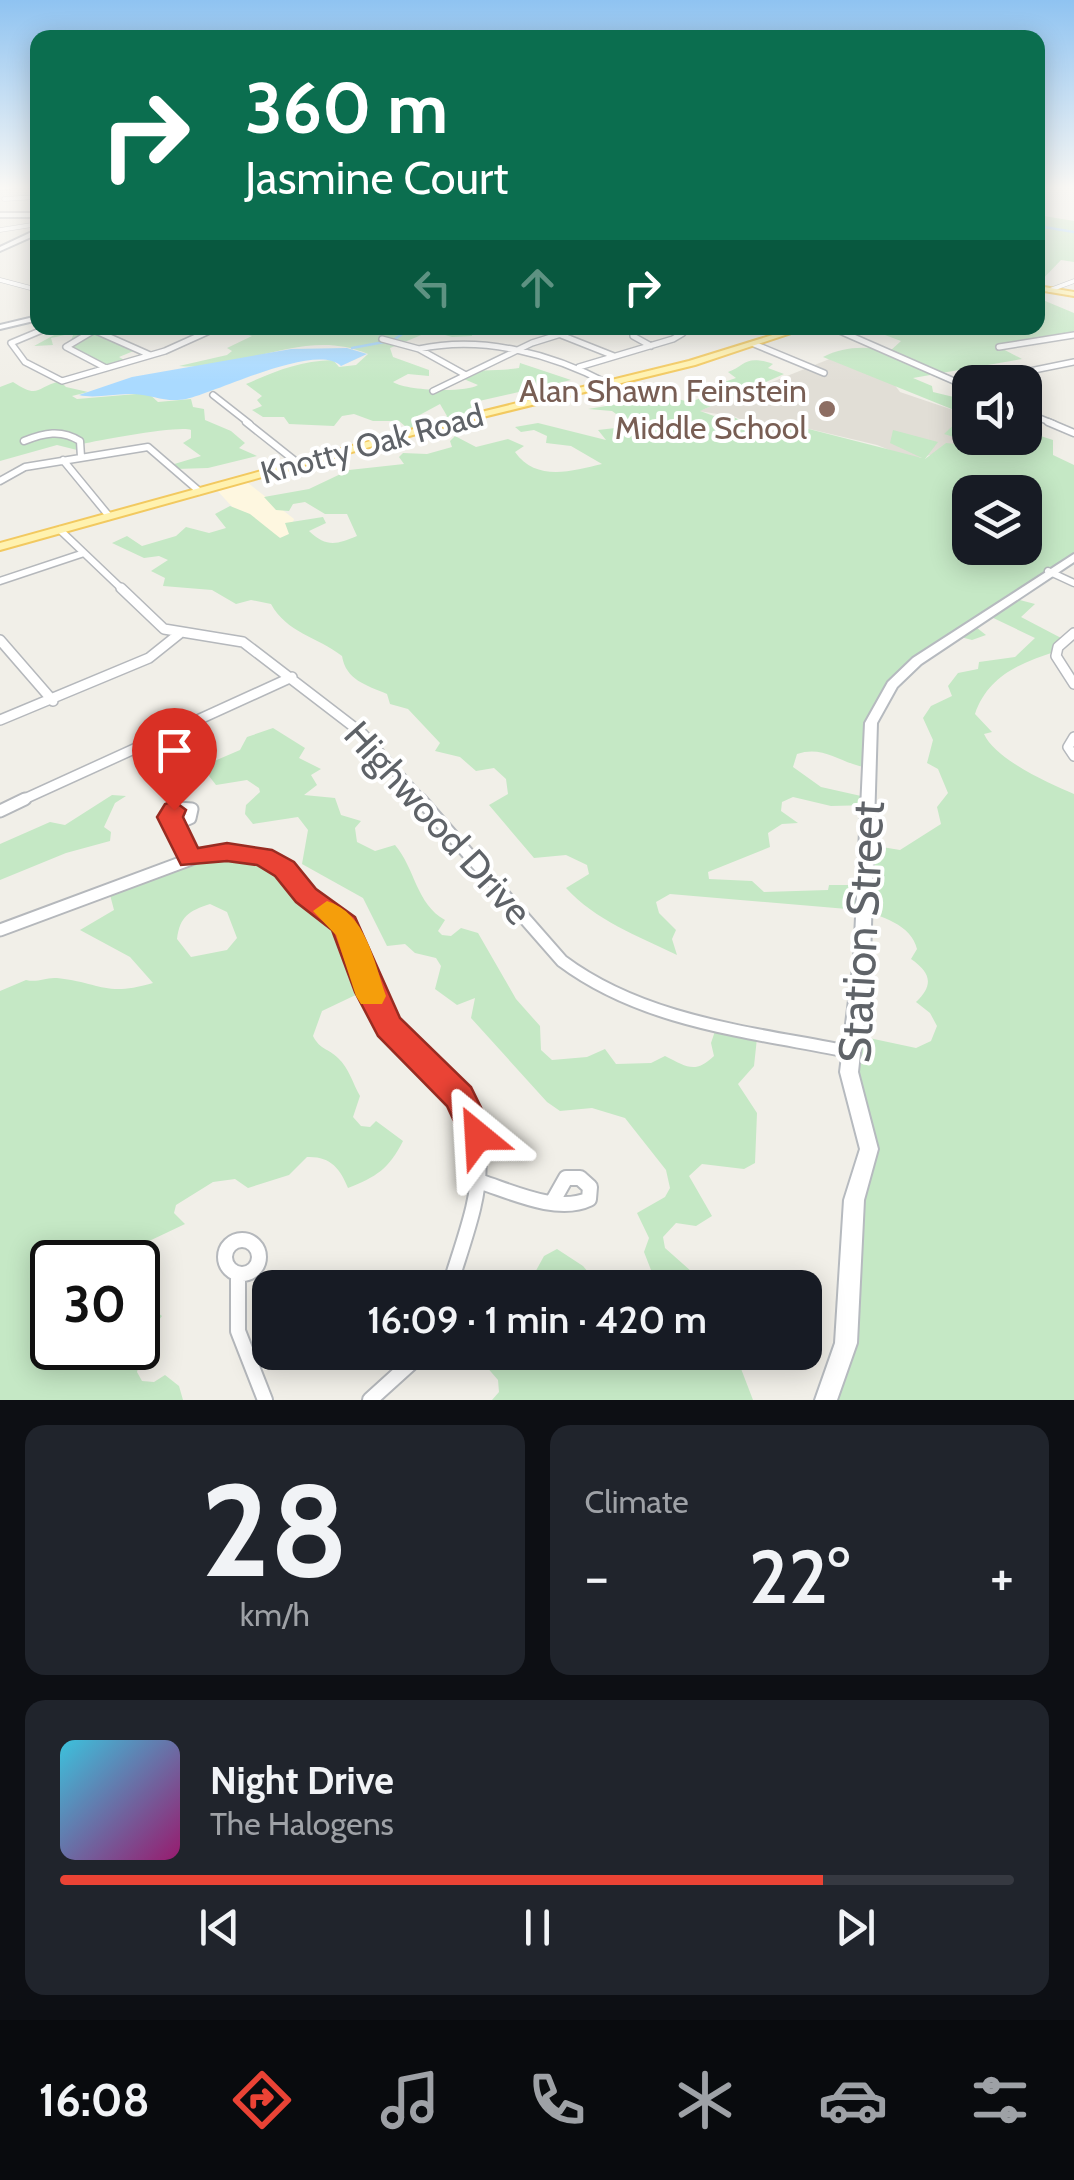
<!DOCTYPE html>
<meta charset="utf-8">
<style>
:root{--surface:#171b24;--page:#20242c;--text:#f1f3f6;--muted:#9ea1a6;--line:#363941;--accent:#ea4335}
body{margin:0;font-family:Cabin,sans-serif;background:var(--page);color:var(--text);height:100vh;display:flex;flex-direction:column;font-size:38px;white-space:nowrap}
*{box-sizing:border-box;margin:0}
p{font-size:32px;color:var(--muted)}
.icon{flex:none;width:55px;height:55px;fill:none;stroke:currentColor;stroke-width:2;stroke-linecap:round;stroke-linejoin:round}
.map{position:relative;height:1400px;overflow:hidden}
.panel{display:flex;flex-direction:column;gap:25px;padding:25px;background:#0d0f14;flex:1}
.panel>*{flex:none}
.guide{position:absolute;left:30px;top:30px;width:1015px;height:305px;border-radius:20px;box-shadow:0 5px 25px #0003;background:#0b6e4f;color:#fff;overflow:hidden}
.controls{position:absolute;left:952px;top:365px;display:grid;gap:20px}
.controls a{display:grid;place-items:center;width:90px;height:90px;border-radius:20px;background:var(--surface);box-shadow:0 5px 25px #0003;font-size:50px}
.speed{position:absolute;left:30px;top:1240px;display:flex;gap:20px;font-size:50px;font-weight:700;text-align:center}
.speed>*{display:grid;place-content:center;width:130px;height:130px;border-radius:50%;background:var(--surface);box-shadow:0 5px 25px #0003;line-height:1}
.speed .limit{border:5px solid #111;border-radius:15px;background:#fff;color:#111}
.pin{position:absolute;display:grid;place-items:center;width:85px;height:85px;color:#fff;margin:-102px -42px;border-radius:50% 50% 50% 0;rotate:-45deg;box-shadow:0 0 10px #0007}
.pin .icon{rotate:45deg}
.me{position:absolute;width:110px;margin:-55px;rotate:333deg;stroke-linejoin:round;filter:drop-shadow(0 0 8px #0008)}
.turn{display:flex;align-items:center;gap:35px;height:210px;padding:0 50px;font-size:45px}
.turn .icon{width:130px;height:130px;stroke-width:2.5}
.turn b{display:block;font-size:70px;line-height:85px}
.lanes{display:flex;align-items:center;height:95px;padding:0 50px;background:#0003;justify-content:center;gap:50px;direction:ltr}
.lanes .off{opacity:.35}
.big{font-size:75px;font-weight:600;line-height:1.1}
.panel .widget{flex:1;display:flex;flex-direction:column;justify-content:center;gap:15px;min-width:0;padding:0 35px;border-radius:20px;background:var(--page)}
.panel .dial{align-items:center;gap:0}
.dial b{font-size:130px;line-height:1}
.song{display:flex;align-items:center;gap:30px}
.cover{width:120px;height:120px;border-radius:15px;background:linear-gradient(135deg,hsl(190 70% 55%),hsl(320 70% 35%))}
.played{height:10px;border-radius:5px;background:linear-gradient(90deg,var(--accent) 80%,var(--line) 80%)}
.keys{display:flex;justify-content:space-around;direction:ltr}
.heat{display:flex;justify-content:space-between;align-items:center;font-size:55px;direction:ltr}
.panel .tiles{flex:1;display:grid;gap:25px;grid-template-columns:1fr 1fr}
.widget:last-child{grid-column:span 2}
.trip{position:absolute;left:252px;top:1270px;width:570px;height:100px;border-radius:20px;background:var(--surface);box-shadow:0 5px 25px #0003;font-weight:600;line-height:100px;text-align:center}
.menu{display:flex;height:160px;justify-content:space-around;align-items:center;background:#090b0e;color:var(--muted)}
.menu .icon{width:70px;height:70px}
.menu .selected{color:var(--accent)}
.menu b{font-size:45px;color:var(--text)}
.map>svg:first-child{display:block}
.commercial{fill:#fef7e0}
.education{fill:#e1ded6}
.green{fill:#c5e8c5;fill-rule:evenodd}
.water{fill:#aadaff}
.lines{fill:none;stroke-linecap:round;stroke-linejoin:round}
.stream{stroke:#aadaff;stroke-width:2.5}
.street-far5-casing{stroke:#b5b8bc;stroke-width:5}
.street-far4-casing{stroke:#b5b8bc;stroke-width:8}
.street-far3-casing{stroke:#b5b8bc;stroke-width:9}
.street-far2-casing{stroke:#b5b8bc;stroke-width:12}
.street-far1-casing{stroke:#b5b8bc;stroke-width:15}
.street-casing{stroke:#b5b8bc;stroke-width:18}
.secondary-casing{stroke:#b6babf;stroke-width:4}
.primary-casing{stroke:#f2c960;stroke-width:4}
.street-far5{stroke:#fff;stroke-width:4}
.street-far4{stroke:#fff;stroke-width:5}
.street-far3{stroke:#fff;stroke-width:6}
.street-far2{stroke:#fff;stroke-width:9}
.street-far1{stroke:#fff;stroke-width:11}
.street{stroke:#fff;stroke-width:14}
.secondary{fill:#fff;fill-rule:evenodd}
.primary{fill:#fff2af;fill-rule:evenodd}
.route{fill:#ea4335;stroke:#982c22;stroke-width:2.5}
.slow{fill:#f59e0b}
.education-dot{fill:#8d6e63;stroke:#fff;stroke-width:4}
.labels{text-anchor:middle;stroke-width:8;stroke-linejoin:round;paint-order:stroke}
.far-education-label{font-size:32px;fill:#785e54;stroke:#fff;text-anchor:end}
.far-street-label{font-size:32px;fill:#5f6368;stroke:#fff}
.street-label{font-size:38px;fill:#5f6368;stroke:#fff}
.near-street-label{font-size:45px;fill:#5f6368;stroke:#fff}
</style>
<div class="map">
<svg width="1074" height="1400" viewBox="0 0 1074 1400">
<rect width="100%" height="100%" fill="#f1efe8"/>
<!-- commercial -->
<path class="commercial" d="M243,479L294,519L289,534L281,538L271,534L247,513L235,510L214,487Z"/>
<!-- education -->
<path class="education" d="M832,358L894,384L900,392L959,412L970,419V438H1002V443L997,450L976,445L912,459L877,445L797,426L785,433L765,432L736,417L699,411Z"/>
<!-- green -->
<path class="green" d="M1038,215L1074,221V262L1061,260L1039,283Z
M1038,298L1074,313V335L1001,348L1022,359L913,378L932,386L933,392L970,401V438H998L997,449L1002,438H1025V431L1053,440V455L1074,465V557L1012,598L1035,604L1021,617L1063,639L1057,651C1020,663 988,676 975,714L992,732L984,734C996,760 1050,784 1074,794V1400H825L839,1364L868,1151L849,1075L855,1035L916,1048L931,1041L937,1026L930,1013L916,1002C934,985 931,973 911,959L917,949C912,925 880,915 859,910L670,894L656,902L659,913L676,930L672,939L677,955C638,936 595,920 566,888L589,874L587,865L566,855L534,858L489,805L508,794L506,779L494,768L476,771L460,757L435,751L440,743L408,709L390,704L387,694C366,685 346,680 342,656C316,636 287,633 271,604L251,600L236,604L212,590L163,586L165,578L151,571L168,560L159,556L144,558L112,543L127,536L142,546L176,536L186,527L209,533L226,528L215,514L230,506L250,514L280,538L289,534L285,523L323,517L326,523L309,531C326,547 336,545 357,536L347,514H325L305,502L293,504L289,511L276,510L264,497L309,489L349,470L404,464L399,457L403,453L427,454L452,447L450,441L455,436L476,447L508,439L524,446L515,452C536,482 572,471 602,464L571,446L546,443L547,436L534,430L521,432L515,427L538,423L606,440L598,430L633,426L612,411L588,409L667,396L689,402L711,395L715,385L736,378L728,372C745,366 745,354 773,364L768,368L784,374L700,411L714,416L725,413L765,432L785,433L797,426L922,458L890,443L893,430L938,442L925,459L946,443L986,447L944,434L962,417L959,412L823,357C844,346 867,346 890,351L901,341L885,335L891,330L884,328H1038ZM970,492H1025V548H970ZM987,615L1035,638L1015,657L979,662L978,669L958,673L948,686L952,696L931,706L923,718L933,740L927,763L938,769L948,793L937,807L941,824L900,850L864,844L860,885H829L828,890L764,892L752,881L709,879L708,872L770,847L768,833L782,824L798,823L781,811L782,802L793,797L831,806L870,805V798L821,787L793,767L797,754C825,744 844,766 870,768L871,722L915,662L953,635L972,640L986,635L972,624Z
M67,328H97L95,331L136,350L119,357L128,362L106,368L67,350L74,333L51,338L53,345L34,346Z
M473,328L472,336L452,337L431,331L390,348L393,357L429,370V376L408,374L393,382C407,391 466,393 478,385L459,377C480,367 496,372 519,368L520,363L571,380L479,401L477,405L487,413L446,423L440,420L447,416L440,404L414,418L423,429L412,432L399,421H373L354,414L342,416L334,426L289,424L284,417H263L252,410L262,406L257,400L262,396L246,384C276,371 299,361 333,360L339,367L356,365L368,354C305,326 242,372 179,366L227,355L232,351L227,348L252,336L233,331L243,329Z
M60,381L66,387L88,392L72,396L77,399L148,393L158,402L191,399L193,407L204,409L205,420L231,431L245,443L239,448L257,456L208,468L176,469L171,465L201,456L183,443L191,438V430C181,425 100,440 82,444L81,451L57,445L0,461V387L13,382C39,399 35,388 60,381Z
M273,728L305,748L299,758L321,769L311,775L317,785L304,795L335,798L341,815L361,821L355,828L357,842L375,851L395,845C415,868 416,904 445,920L438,931L442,935L451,936L461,928L478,933L516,999L540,1026L541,1050L552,1060L587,1057L605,1049L616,1064L651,1063L665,1056C687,1067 695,1074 714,1056L711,1043L718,1022L757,1038L754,1066L738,1084L757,1113L755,1163L744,1169L702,1164L689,1176L712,1216L696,1226L676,1223L663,1237L665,1248L709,1287H636L651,1270L644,1252L649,1238L637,1213L665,1197L670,1188L666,1170L625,1118L592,1108L560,1111L547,1102L471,1018L475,998L457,1005L435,989L441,966L436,958L415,953L405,944L387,946L363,898L302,864L308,830L298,817L253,824L245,814L246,805L260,792L259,788L247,780L216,785L209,776L212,762L240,750L247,737Z
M112,795L126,796L115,803L104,827L111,832L110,841L66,853L0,880V844L50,822L65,825Z
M201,853L270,856L304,898L347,932L364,991L322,1011L313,1036C320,1050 328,1048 338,1058C349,1068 353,1084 360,1096L353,1117L361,1126L370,1127L376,1121L403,1141C389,1169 376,1177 348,1188C340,1168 330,1156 307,1157L289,1175L248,1188L235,1179L213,1182L176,1205L174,1213L185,1224L145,1243L136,1262H52V1348H138V1276L154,1310L162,1316L147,1335L137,1372L142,1381L154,1382L165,1375L179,1386L183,1400H0V991L26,980C38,983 45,977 57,978C102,983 105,997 153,983L130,957L80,930L114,910L109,891ZM210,904L227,912L237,938L227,950L191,957L177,939C180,916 189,911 210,904Z
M557,1249L583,1266L601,1287H527L544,1256Z
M504,1353H735L753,1400H492L499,1392L498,1380L485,1365Z"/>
<!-- water -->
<path class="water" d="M347,348L367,354L341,366C316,342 218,392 186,399C166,403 153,395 133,394C115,393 96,399 79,395L132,377L291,349Z"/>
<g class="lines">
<!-- stream -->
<path class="stream" d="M1038,226L1074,232
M392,341L411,328
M352,348L384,342"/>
<defs>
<path id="street-far5" d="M0,188L17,186
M4,199L38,197
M0,230L38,224
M0,280L38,290
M1050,290L1074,281"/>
<path id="street-far4" d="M47,328L11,343L25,362L62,381L165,351L216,328
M98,328L66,347L106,368
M633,328V336L651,346
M833,328L970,388
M96,331L150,355
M561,335L614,356
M382,339L419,349L464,374
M754,344L824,373
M999,347L1074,335
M419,349C483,335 552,354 609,384
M579,367L673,339L683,333L682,328
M975,382L1074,362
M433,391L532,343L580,328
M213,395L250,424
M1025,412L1054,424"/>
<path id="street-far3" d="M246,422L299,464
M1048,422L1074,433
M24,441C44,433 61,429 80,441L81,457
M63,460L109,516
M0,481L25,467L148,447L199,491
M60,530L124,591
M1048,571L1074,583
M0,581L84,553"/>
<path id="street-far2" d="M121,588L164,629L243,642L363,734L422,801
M1074,633L1058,647L1056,656L1074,684
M0,640L53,701
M0,720L149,658L179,634
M1074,737L1068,747L1074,756
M20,801L292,677"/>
<path id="street-far1" d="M420,799L562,961C645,1023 752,1032 851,1052
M0,811L25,799
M174,825L190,818L192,809L178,808L170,815V817L190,859
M0,930L202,855L252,854L285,869L306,896L348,929L370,992L389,1027L431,1067"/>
<path id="street" d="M428,1064C507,1140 477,1197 449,1288
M481,1182C512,1192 558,1214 589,1199L590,1187L580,1178H566L553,1201
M225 1257a17 17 0 1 1 34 0a17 17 0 1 1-34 0Z
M238,1274V1331L265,1400
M370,1400L423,1352"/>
<path id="secondary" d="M0,213H38V217H0Z
M38,229V234L0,251V247Z
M38,316V320L0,329V325Z
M1074,554V562L921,664L897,687L877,723L870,960L858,1072L878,1149L864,1200L857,1343L837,1400H815L835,1343L844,1200L860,1149L840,1072L854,960L865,723L888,682L913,658Z"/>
<path id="primary" d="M1038,286L1074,292V296L1038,290Z
M795,328H806L695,365L438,428L0,550V543L432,424L689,361Z"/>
</defs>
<!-- street-far5 casing -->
<use href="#street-far5" class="street-far5-casing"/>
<!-- street-far4 casing -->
<use href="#street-far4" class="street-far4-casing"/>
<!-- street-far3 casing -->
<use href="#street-far3" class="street-far3-casing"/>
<!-- street-far2 casing -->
<use href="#street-far2" class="street-far2-casing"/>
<!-- street-far1 casing -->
<use href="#street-far1" class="street-far1-casing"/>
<!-- street casing -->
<use href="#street" class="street-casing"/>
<!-- secondary casing -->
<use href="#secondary" class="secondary-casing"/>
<!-- primary casing -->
<use href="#primary" class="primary-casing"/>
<!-- street-far5 -->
<use href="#street-far5" class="street-far5"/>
<!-- street-far4 -->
<use href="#street-far4" class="street-far4"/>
<!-- street-far3 -->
<use href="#street-far3" class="street-far3"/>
<!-- street-far2 -->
<use href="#street-far2" class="street-far2"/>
<!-- street-far1 -->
<use href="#street-far1" class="street-far1"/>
<!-- street -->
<use href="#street" class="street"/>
<!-- secondary -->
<use href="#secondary" class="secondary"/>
<!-- primary -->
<use href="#primary" class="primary"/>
</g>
<!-- sky -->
<linearGradient id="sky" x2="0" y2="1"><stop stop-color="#8fc3f1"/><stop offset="0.49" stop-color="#f9f8f5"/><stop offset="1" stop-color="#f9f8f5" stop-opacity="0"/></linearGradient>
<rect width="1074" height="382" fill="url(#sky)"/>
<!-- route -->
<path class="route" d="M174,801L186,810L183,817L198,848L227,843L272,850L294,862L316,889L355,917L400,1018L471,1087L495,1136L490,1147L478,1151L466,1147L447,1106L378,1036L355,992L332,930L296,902L275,876L257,865L227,861L181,865L157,817L165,804Z"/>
<!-- slow -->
<path class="slow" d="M327,901C366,913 374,962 386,996L382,1004H361L356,996L336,935L313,911Z"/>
<!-- markers -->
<circle class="education-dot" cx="827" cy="409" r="10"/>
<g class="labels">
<!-- far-education labels -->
<g class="far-education-label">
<text x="807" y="402">Alan Shawn Feinstein<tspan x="807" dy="37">Middle School</tspan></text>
</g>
<!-- far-street labels -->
<g class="far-street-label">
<text transform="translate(372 444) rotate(-15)" y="11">Knotty Oak Road</text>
</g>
<!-- street labels -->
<g class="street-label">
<text transform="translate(438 823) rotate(48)" y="13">Highwood Drive</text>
</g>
<!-- near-street labels -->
<g class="near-street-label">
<text transform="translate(861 932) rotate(-87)" y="16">Station Street</text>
</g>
</g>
</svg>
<div class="controls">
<a><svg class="icon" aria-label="sound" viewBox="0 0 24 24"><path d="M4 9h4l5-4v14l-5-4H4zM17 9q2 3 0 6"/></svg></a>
<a><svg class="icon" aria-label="layers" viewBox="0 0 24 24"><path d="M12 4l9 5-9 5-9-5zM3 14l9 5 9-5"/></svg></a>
</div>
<div class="speed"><div class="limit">30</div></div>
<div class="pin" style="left:174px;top:810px;background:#d93025"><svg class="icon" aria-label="arrive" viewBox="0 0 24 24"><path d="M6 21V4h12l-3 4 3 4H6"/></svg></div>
<svg class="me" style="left:478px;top:1136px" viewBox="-20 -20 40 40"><path d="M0-17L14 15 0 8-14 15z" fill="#ea4335" stroke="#fff" stroke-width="4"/></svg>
<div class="trip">16:09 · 1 min · 420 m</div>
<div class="guide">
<div class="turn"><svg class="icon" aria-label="right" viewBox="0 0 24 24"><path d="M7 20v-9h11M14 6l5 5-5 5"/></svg><div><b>360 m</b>Jasmine Court</div></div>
<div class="lanes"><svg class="icon off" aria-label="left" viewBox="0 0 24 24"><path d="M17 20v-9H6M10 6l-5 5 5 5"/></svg><svg class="icon off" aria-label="ahead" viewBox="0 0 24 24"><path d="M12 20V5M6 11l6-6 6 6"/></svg><svg class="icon" aria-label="right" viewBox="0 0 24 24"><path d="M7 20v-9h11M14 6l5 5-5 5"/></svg></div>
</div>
</div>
<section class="panel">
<div class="tiles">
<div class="widget dial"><b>28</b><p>km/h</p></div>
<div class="widget"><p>Climate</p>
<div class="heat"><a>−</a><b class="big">22°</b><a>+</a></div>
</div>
<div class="widget">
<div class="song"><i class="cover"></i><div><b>Night Drive</b><p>The Halogens</p></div></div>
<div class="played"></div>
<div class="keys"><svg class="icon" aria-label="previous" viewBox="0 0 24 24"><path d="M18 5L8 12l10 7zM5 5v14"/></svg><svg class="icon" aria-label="pause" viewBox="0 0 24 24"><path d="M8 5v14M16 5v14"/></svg><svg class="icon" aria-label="next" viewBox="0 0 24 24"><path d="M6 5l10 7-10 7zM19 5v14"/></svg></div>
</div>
</div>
</section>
<nav class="menu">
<b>16:08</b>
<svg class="icon selected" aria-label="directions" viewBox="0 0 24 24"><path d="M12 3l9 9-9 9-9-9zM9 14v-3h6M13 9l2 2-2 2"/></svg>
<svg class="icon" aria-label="music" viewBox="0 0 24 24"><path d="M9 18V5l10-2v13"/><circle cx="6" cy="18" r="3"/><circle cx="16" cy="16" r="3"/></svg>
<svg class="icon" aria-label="phone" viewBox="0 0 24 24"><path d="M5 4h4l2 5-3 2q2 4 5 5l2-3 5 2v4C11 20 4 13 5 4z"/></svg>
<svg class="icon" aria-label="climate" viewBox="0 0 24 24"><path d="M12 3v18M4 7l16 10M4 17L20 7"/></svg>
<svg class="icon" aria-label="car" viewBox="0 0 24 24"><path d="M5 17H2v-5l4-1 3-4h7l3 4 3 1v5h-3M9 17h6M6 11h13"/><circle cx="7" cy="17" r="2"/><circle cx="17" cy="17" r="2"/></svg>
<svg class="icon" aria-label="filters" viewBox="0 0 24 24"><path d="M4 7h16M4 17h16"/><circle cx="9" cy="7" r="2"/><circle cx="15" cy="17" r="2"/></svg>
</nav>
